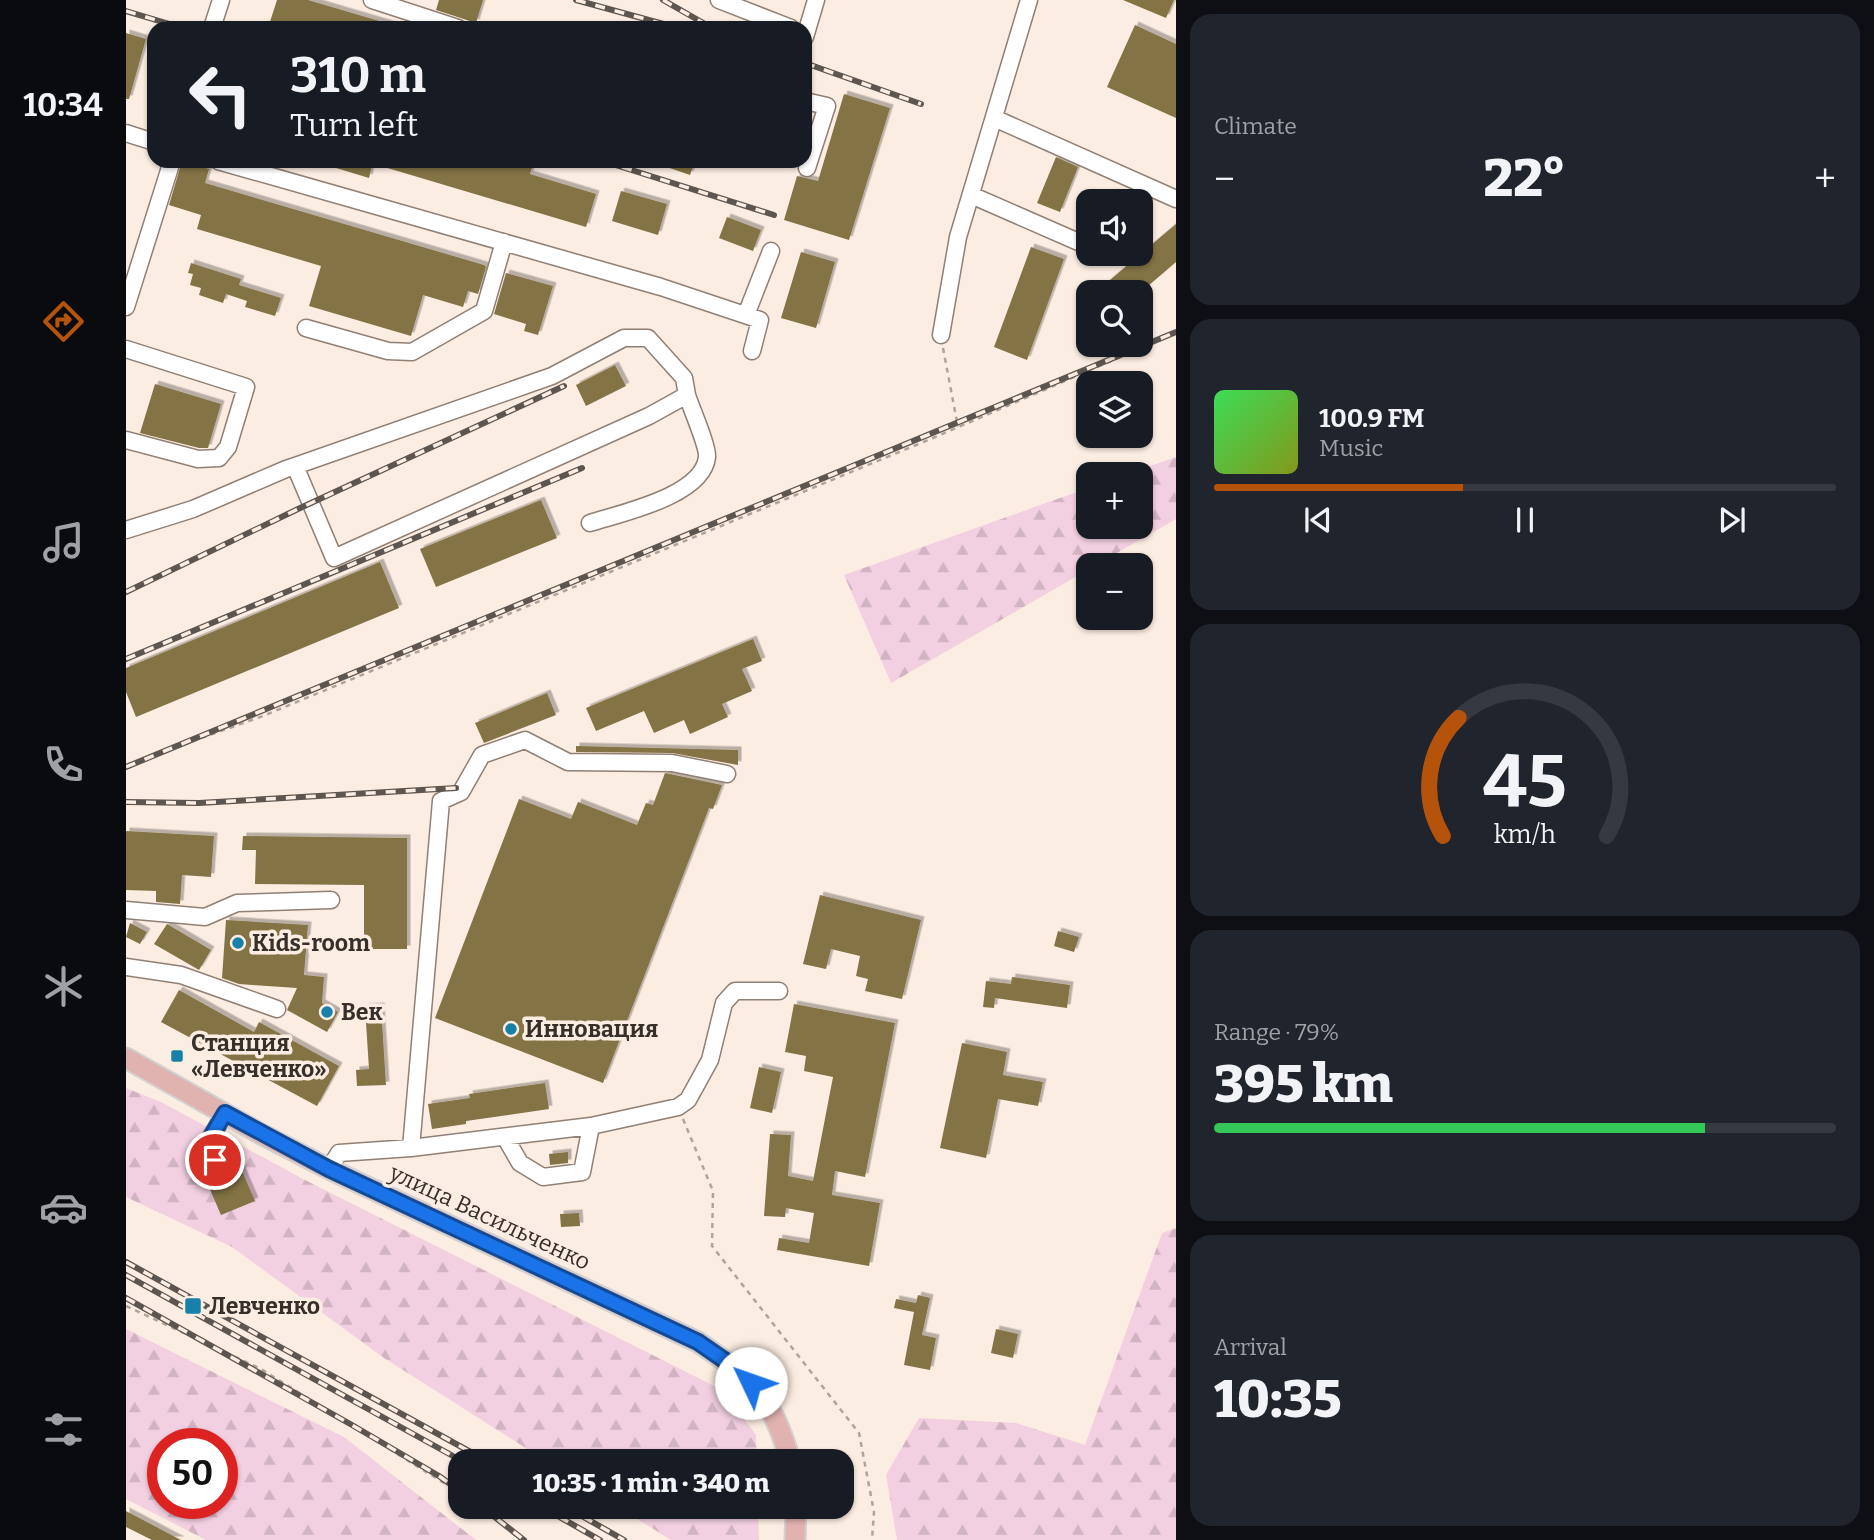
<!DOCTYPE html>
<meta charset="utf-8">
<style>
:root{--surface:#171b24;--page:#20242c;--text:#f1f3f6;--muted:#9ea1a6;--line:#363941;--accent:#b45309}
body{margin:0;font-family:Bitter,serif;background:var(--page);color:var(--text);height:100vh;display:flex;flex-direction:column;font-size:26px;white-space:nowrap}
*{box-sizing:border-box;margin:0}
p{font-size:23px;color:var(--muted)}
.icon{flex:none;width:38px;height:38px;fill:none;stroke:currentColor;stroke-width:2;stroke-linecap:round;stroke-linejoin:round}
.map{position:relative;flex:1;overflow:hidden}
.panel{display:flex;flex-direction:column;gap:14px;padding:14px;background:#0d0f14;width:698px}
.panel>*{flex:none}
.hud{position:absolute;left:21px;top:21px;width:665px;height:147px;border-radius:21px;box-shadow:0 2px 5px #0004;background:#171b24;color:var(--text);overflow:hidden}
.fabs{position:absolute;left:950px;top:189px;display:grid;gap:14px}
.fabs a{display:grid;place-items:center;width:77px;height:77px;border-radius:14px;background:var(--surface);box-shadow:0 2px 5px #0004;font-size:35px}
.speed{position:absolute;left:21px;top:1428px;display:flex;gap:14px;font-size:35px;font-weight:700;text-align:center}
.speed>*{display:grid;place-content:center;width:91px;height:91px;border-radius:50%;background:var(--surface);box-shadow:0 2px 5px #0004;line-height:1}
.speed .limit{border:10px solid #d22;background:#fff;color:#111}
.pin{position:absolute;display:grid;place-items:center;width:60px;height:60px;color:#fff;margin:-30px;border:4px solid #fff;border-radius:50%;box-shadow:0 2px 7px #0007}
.me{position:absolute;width:77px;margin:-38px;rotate:312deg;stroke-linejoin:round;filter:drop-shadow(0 0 5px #0008)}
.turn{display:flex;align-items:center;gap:24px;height:147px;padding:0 28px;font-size:32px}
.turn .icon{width:91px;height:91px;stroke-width:2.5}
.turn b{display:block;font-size:49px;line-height:60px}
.big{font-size:52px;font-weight:800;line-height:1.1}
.panel .tile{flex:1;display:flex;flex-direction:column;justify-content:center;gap:10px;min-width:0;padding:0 24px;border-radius:21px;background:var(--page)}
.panel .dial{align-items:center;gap:0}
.dial svg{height:182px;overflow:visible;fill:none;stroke:var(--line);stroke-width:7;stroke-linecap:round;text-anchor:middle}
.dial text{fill:var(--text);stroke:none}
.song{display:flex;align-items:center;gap:21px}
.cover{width:84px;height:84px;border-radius:10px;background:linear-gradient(135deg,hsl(130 70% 55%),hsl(70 70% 35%))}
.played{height:7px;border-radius:4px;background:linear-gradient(90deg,var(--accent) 40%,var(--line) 40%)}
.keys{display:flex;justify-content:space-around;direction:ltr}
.heat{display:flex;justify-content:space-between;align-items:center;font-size:38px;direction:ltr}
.charge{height:10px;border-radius:5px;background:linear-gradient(90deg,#34c759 79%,var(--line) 0)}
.trip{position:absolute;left:322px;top:1449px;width:406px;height:70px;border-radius:21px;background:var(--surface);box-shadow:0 2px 5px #0004;font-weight:800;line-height:70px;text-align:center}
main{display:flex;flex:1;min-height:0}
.menu{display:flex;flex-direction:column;width:126px;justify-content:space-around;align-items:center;background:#090b0e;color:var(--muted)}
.menu .icon{width:49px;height:49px}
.menu .current{color:var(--accent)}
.menu b{font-size:32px;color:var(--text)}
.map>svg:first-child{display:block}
.forest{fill:url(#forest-firs);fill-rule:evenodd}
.building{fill:#837345;filter:url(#shadow)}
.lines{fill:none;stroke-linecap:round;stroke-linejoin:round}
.minor-casing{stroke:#907f73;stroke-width:19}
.major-casing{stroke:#d3d1d0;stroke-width:23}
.path{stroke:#afa39b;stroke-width:2.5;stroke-dasharray:5 5;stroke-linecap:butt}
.minor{stroke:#fff;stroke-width:16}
.major{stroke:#e0b2b0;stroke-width:19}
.rail-casing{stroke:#5d554f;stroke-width:6}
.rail{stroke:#fcede2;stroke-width:3.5;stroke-dasharray:10;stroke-linecap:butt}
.route-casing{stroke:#114b97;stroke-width:18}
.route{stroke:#1a73e8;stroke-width:12}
.poi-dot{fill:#1781aa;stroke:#fcede2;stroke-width:2.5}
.labels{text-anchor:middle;stroke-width:7;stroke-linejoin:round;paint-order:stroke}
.poi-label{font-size:23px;font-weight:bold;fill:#362f2a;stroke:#fcede2;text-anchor:start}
.street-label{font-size:23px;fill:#362f2a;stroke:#fcede2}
</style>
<main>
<nav class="menu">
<b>10:34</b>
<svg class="icon current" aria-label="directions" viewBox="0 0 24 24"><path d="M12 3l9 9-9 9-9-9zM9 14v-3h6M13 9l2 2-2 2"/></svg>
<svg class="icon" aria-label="music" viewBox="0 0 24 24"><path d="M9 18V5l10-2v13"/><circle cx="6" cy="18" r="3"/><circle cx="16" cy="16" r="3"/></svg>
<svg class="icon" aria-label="phone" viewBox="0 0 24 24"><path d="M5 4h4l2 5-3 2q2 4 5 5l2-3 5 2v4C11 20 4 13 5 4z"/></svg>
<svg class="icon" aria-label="climate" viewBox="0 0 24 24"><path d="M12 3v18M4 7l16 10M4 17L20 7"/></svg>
<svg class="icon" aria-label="car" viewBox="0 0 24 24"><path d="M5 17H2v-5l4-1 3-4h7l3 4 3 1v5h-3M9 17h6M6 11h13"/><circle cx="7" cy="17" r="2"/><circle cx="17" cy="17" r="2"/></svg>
<svg class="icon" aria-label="filters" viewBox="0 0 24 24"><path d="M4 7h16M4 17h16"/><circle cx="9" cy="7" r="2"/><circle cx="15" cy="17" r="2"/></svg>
</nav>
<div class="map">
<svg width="1050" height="1540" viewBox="0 0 1050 1540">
<defs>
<pattern id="forest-firs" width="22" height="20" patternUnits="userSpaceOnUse" patternTransform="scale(1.75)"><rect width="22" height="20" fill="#f3d0e1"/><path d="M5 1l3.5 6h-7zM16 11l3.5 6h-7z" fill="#d1b3c1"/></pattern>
<filter id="shadow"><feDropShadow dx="3.5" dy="-3.5" stdDeviation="0" flood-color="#0004"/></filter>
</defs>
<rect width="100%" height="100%" fill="#fcede2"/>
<!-- forest -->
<path class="forest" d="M1050,457V519L970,565H962V570L765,683L718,575L962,488V527H1015V474H1002Z
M0,1088L37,1103L179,1180L598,1391L630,1435L631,1461H420L258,1358L106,1247L0,1197Z
M1050,1228V1540H771L760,1475L793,1418L890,1423L959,1445L1036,1233Z
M0,1329L218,1437L350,1540H80L0,1499ZM37,1444H96V1503H37Z
M492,1507H632L633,1540H545Z"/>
<!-- building -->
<path class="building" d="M151,0H182L267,25V28H142Z
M313,0H357L350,23L310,10Z
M997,0H1048L1040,18Z
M1009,25L1050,44V118L981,87Z
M0,33L20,39L3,99H0Z
M718,94L764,108L723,240L658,220L671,176L692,181Z
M930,157L952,167L934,212L911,203Z
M56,161L83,169L79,183L358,265L360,267L352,294L342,291L337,307L297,295L285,336L183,306L195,266L71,229L75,215L43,205Z
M197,161H247L243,178L197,164Z
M248,161H408L404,174L470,194L460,227L248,164Z
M529,161H569L564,175L529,163Z
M495,191L541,204L532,235L486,221Z
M601,217L635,230L627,251L593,238Z
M1050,224V262L1015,292H970Z
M905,247L938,259L901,360L868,347Z
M675,252L709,262L690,328L655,318Z
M65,263L115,279L113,285L155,298L149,316L119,307L121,301L100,294L97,303L73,295L75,288L64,285L67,274L62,273Z
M380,273L427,286L412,335L398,331L400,324L368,314Z
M489,365L500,386L460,406L450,385Z
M29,384L95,404L82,448H73L14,433Z
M415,500L431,538L310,587L294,549Z
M254,562L273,608L10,717L0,692V668Z
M627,639L636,661L616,669L626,691L596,704L602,717L564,734L558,720L528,733L518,711L470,731L460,708Z
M421,693L430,715L358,743L349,723Z
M450,746L612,750V765L546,753L450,752Z
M539,773L596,785L587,809L583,808L477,1083L309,1018L393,799L445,819L452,802L511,825L520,803L527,805Z
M0,831L88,836L85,877L56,875L54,904L30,902V891L0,890Z
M117,836L281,838V949H238V885L129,884L130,850H116Z
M694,895L795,920L776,999L739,991L742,979L730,976L734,956L705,949L700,969L677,964Z
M100,920L182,925L178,975L198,977L196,1003L212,1012L201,1032L161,1010L171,988L113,984L96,978Z
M4,923L21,932L14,944L0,937Z
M41,924L85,950L73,970L28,944Z
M932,931L953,937L948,952L928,946Z
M886,977L944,985L941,1008L869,998L868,1008L857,1007L860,981L885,984Z
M53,990L128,1032L133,1022L213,1066L191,1106L35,1022Z
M668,1004L769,1023L739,1177L709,1171L706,1195L754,1203L743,1266L651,1250L653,1238L683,1243L688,1213L660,1208L659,1217L638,1216L644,1134L665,1135L662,1176L687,1181L707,1077L678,1071L680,1056L659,1052Z
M255,1006L260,1085L231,1086L230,1070L243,1069L239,1007Z
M836,1043L881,1052L877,1075L917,1082L912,1106L872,1099L860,1158L814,1148Z
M633,1067L655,1072L646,1113L624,1108Z
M419,1083L423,1109L340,1121V1124L306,1129L302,1104L344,1098L343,1094Z
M442,1152V1163L424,1165L423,1154Z
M111,1159L129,1201L95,1215L77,1173L93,1169L98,1164Z
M453,1213L454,1226L435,1227L434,1214Z
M792,1295L804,1298L796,1335L810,1338L804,1370L778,1365L788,1312L768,1308L770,1299L790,1303Z
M870,1329L892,1334L887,1358L865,1353Z
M0,1511L55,1540H26L0,1527Z"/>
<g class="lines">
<defs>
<path id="minor" d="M246,0L332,28
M593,0L665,28
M86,28L95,0
M679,37L690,0
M679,101L701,106L681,168
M868,118L1050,199
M0,133L28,142
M92,161L535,287L634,320L626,351
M845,195L957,244L962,238
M0,307L46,161
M620,315L645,251
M180,328L262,351L286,352L358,311L378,242
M815,335L832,237L903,0
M0,349L120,387L102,447L93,458L72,459L0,440
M464,523C495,513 577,496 581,457C582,446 565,408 561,395
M0,530L67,509L160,469L169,466L426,376L498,338H522L558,378L561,395L523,416L208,558L169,466
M0,910L79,917L111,903L205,900
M0,967L55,975L151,1009
M379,1137L394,1163L417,1177L456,1172L465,1126
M285,1148L315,801L335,792L356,755L399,740L442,762L546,763L601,774
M89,1160L82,1142L99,1113
M203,1169L213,1153L285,1148L465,1126L552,1107L562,1100L584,1060L598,1003L609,991H653"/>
<path id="major" d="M0,1058L135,1134L203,1169L572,1342C626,1379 647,1397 664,1461
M669,1540L670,1507"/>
</defs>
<!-- minor casing -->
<use href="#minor" class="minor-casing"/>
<!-- major casing -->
<use href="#major" class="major-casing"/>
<!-- path -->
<path class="path" d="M817,348L832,427
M0,765L137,716L807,438L1050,333
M557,1119L587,1191L586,1246L733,1433L748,1512L746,1540
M0,1306L135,1369L334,1493
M354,1507L395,1540"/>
<!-- minor -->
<use href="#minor" class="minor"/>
<!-- major -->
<use href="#major" class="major"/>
<defs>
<path id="rail" d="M450,0L552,28
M537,0L586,28
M0,11L57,28
M679,63L795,104
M477,161L648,215
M0,592L172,509L438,386
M0,659L456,468
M0,767L1050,332
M0,802L73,803L330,788
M0,1262L361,1461
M0,1275L336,1461
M0,1298L226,1425L313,1476L334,1491
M356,1507L398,1540
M416,1507L474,1540
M440,1507L498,1540"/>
</defs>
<!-- rail casing -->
<use href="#rail" class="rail-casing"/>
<!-- rail -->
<use href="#rail" class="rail"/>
</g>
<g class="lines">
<defs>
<path id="route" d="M89,1160L82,1142L99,1113L203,1169L572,1342L611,1369L625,1383"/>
</defs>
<!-- route casing -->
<use href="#route" class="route-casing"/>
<!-- route -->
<use href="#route" class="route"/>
</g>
<!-- markers -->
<g class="poi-dot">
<circle cx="112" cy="943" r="7"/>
<circle cx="201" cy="1012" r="7"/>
<circle cx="385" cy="1029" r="7"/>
<rect x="44" y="1049" width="14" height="14" rx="3.5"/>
<rect x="58" y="1297" width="18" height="18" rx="3.5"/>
</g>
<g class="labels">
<!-- poi labels -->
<g class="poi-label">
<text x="126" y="951">Kids-room</text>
<text x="215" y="1020">Век</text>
<text x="399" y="1037">Инновация</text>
<text x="65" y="1051">Станция<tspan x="65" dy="26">«Левченко»</tspan></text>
<text x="83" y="1314">Левченко</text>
</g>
<!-- street labels -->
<g class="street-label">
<text transform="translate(364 1217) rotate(25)" y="8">улица Васильченко</text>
</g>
</g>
</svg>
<div class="fabs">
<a><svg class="icon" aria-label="sound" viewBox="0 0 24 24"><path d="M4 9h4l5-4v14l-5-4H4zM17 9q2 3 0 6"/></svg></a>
<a><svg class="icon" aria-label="search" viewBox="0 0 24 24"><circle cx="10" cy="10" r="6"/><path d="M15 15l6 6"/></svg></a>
<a><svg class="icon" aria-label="layers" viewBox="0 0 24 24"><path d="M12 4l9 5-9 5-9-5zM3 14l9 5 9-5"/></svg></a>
<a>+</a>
<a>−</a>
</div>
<div class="speed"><div class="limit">50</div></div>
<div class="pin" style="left:89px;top:1160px;background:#d93025"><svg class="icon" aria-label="arrive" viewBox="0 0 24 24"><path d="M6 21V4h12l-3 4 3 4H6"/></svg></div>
<svg class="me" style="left:625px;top:1383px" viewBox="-20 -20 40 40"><circle r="19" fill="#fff"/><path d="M0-13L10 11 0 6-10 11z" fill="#1a73e8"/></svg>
<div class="trip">10:35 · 1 min · 340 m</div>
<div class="hud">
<div class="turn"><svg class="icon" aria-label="left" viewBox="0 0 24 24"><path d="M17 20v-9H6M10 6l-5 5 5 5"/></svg><div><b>310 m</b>Turn left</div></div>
</div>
</div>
<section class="panel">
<div class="tile"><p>Climate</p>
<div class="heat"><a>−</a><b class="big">22°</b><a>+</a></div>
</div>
<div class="tile">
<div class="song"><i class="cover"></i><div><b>100.9 FM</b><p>Music</p></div></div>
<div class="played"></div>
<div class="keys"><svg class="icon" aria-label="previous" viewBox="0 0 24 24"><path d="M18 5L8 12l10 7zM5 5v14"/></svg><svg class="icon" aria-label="pause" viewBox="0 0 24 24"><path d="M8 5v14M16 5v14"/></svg><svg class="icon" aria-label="next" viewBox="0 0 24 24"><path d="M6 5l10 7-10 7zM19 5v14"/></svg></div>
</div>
<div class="tile dial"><svg viewBox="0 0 100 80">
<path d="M14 69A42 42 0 1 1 86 69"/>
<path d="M14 69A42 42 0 0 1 21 17" stroke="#b45309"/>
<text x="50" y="56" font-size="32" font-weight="700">45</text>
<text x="50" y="72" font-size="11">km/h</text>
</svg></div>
<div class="tile"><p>Range · 79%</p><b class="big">395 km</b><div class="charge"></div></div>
<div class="tile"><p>Arrival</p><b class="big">10:35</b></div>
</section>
</main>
